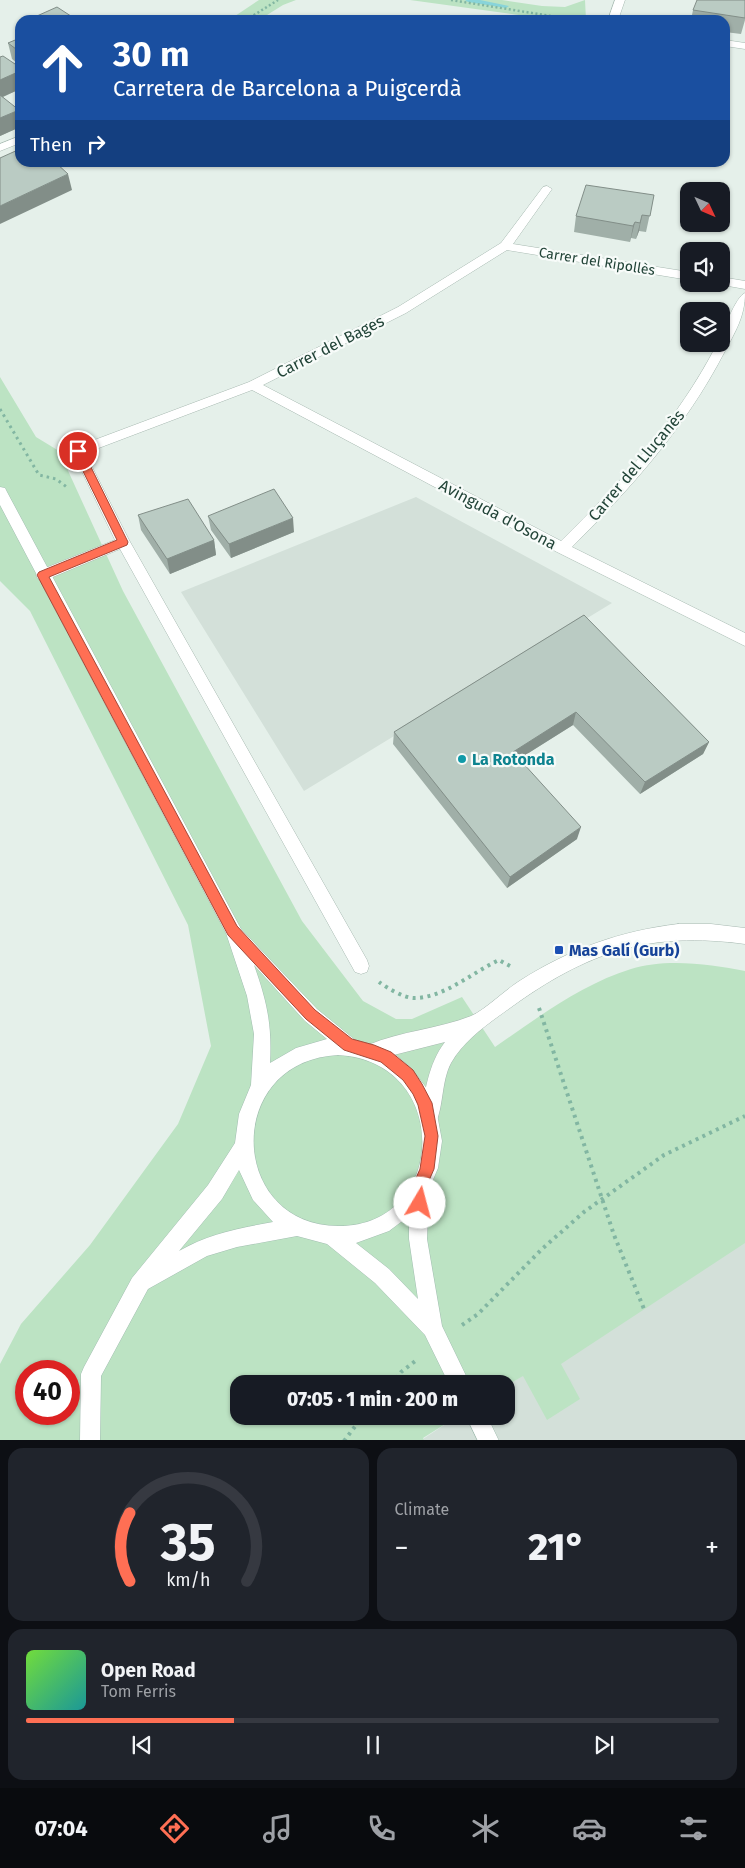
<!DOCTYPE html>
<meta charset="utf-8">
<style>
:root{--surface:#171b24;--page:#20242c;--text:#f1f3f6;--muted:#9ea1a6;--line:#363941;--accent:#ff6f54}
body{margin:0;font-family:"Fira Sans",sans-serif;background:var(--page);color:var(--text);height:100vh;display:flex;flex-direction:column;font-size:19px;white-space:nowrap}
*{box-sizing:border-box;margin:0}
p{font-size:16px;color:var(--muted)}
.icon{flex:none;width:28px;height:28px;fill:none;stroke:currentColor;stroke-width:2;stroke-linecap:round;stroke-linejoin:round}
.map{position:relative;height:1440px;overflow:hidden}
.sheet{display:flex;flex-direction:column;gap:8px;padding:8px;background:#0d0f14;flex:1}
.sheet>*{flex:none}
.hud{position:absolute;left:15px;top:15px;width:715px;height:152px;border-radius:15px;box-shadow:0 1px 4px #0004;background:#1a4fa0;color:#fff;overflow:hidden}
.needle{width:32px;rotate:134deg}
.buttons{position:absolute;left:680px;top:182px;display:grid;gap:10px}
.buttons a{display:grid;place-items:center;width:50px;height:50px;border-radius:10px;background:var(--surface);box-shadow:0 1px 4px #0004;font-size:25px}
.speed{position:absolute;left:15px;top:1360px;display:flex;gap:10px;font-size:25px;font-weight:700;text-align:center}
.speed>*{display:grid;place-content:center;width:65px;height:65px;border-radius:50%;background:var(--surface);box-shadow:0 1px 4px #0004;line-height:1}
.speed .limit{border:8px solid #d22;background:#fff;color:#111}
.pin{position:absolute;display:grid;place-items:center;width:42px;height:42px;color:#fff;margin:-21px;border:2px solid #fff;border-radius:50%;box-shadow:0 1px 5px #0007}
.me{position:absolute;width:55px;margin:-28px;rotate:8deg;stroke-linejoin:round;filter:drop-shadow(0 0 4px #0008)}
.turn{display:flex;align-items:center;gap:18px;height:105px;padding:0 15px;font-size:22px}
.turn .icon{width:65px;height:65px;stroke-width:2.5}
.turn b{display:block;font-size:35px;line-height:42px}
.then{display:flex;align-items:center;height:48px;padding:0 15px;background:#0003;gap:10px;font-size:19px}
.big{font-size:38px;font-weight:800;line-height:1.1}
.sheet .card{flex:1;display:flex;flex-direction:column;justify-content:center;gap:8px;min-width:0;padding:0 18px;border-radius:15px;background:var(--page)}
.sheet .dial{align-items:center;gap:0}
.dial svg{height:130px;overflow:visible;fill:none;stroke:var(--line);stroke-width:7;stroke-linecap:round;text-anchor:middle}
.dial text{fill:var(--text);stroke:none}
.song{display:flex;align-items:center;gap:15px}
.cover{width:60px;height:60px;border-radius:8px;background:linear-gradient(135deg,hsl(100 70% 55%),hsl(180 70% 35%))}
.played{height:5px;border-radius:2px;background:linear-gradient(90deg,var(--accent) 30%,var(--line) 30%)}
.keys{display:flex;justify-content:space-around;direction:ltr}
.heat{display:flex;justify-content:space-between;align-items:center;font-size:28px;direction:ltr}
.sheet .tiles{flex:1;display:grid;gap:8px;grid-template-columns:1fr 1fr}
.card:last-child{grid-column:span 2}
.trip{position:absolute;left:230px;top:1375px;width:285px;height:50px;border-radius:15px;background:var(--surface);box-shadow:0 1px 4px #0004;font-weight:800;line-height:50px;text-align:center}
.menu{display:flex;height:80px;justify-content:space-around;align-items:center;background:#090b0e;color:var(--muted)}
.menu .icon{width:35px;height:35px}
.menu .selected{color:var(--accent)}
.menu b{font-size:22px;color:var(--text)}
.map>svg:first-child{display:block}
.built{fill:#d3e0d9}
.green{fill:#bce3c3;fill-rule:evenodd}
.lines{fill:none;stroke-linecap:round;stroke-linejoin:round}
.stream{fill:#88d4d9;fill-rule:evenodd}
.lane-casing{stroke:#a7b9b1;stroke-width:1}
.street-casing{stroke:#a7b9b1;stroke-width:1}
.secondary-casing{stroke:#a2bdb1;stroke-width:1}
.path-far2{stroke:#82b6a2;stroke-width:2.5;stroke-dasharray:2 2.5;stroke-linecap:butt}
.path-far1{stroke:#82b6a2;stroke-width:3;stroke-dasharray:2.5 4;stroke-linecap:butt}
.path{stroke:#82b6a2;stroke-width:4;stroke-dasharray:3 4.5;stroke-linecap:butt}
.lane{fill:#fff;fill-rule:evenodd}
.street{fill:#fff;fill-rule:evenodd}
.secondary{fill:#fff;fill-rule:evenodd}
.wall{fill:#a0afa8}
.shaded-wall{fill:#828e88}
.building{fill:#bacbc3;stroke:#828e88}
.route{fill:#ff6f54;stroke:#a64837}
.culture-dot{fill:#0f9aa8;stroke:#f7fbf9;stroke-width:2}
.transit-dot{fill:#1a4fb4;stroke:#f7fbf9;stroke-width:2}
.labels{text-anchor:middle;stroke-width:4.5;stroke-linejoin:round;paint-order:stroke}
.far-street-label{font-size:14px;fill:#224438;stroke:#f7fbf9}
.street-label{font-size:16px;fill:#224438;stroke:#f7fbf9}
.culture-label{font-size:16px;font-weight:bold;fill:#0d838f;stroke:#f7fbf9;text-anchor:start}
.transit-label{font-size:16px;font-weight:bold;fill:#164399;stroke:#f7fbf9;text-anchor:start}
</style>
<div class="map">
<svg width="745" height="1441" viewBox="0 0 745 1441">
<rect width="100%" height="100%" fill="#e5f0ea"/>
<!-- built -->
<path class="built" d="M416,497L612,603L304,791L181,592Z
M745,1237V1440L424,1441L423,1439L458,1416H506V1386Z"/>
<!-- green -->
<path class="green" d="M259,0H296L283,5L259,20H229Z
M410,0H502L542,6L565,7L585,0L586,20H540L526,16Z
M0,377L36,437L59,451L123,591L302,921L363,1001L396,1019H412L462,997L495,1047C537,1018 582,984 631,969C665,958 711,964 745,971V1243L561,1364L580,1399L547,1420L523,1376L506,1386V1384H239V1416H458L423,1438L424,1440H0V1364L21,1324L90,1245L178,1124L211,1046L188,925L30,611L0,581ZM26,1371H69V1414H26Z"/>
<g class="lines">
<!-- stream -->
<path class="stream" d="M465,0H480L509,6L506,8L468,2Z"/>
<defs>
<path id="lane" d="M78,446L83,448L84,451L129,540L367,960L369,966L367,972L361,974L355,972L120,549L48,579L43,580L38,579L36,575L38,571L115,540L72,451L73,448Z"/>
<path id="street" d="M615,0H625L618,20H608Z
M725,40L745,43V49L725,46Z
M20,136V143L0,151V144Z
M547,186L552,189L513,244L689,272V280L507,250L406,313L263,385L561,541C622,481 678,420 717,344H721C721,334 736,296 745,293C745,317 735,332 724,353C685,428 631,488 572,547L745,633V646L557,552L252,390L83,454H73L72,451L73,448L249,382L398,307L501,243L543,187Z
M721,277L745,281V289L717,284H721Z
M678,924H711L745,928V944C649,931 587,952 510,1008C489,1023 464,1040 451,1063C441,1082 444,1106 435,1125L429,1128L423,1125L420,1119C425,1093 428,1064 445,1042L374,1060L368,1057L365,1051L368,1045C401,1031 438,1029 471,1016C485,1010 506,989 521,980C570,949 620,931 678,924Z"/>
<path id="secondary" d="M0,487L5,488L7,492L241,929L317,1009L355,1040L374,1045L397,1056L411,1068L428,1090L437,1114L442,1141L438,1168L429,1189L427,1239L442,1326L470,1384H449L425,1335L375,1283L327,1244L297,1236L237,1247L207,1256L148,1289L101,1376L100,1441H80L81,1374L84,1367L132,1278L208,1185L235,1143L239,1114L251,1085L254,1034L247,996L226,933L0,505ZM254,965L305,1021L327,1039L296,1048L270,1063C272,1024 267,1002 254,965ZM338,1055C453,1061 448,1227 338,1226C228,1225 223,1061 338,1055ZM239,1170L253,1200L273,1222C240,1228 208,1234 179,1251L222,1199ZM409,1216V1239L418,1299L389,1269L356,1243L389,1231Z
M466,1416H487L499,1441H478Z"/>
</defs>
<!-- lane casing -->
<use href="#lane" class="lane-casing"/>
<!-- street casing -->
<use href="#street" class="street-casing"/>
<!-- secondary casing -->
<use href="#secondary" class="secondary-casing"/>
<!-- path-far2 -->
<path class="path-far2" d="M451,0L576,20
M246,20L278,0"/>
<!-- path-far1 -->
<path class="path-far1" d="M0,409L39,475L56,479L68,488"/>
<!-- path -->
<path class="path" d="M379,982C387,988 404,998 414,998C444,998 473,972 499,960L510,966
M539,1008L614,1235L644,1309
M462,1325L478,1314L542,1249L584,1212L664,1155L745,1116
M391,1384L401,1372L418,1359
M344,1441L363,1416"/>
<!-- lane -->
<use href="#lane" class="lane"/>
<!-- street -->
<use href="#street" class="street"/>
<!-- secondary -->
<use href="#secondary" class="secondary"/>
</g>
<!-- wall -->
<path class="wall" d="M745,0V20L741,34L725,32V20H691L693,10Z
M20,38V89L3,97L20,115V127L0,136V57L15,64L17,63L12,59L8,43Z
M114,162H128L119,167Z
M654,195L646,232L639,231L636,239L631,238L630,242L574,232L576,216Z
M138,515L214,540L216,555L170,574L141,530Z
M208,516L294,532L231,558L211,530Z
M584,615L709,742L703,754L640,794L573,725L519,759L577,839L507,888L393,744L394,732Z"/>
<!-- shaded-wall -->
<path class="shaded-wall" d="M20,71V89L0,98V80Z
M19,110L20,115V127L0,136V118Z
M119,162H128L119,167Z
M68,174L72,190L0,224V206Z
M642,215L639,231L636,239Z
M635,222L630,242L633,226Z
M293,518L294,532L231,558L229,544Z
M214,540L216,555L170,574L167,559Z
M576,712L573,725L511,764L513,752Z
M709,742L703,754L640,794L645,782Z
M581,827L577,839L507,888L510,877Z"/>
<!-- building -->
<path class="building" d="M697,0H745V18L693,10Z
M57,7L77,20H28Z
M20,38V52L8,43Z
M3,56L15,64L20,62V71L0,80V57Z
M0,95L19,110L0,118Z
M20,149V162H55L68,174L0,206V158Z
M586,185L654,195L650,216L642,215L640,223L635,222L633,226L576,216Z
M274,489L293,518L229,544L208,516Z
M188,499L214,540L167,559L138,515Z
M584,615L709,742L645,782L576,712L513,752L581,827L510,877L394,732Z"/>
<!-- route -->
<path class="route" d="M78,448L83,451L128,542L127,545L49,577L237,926L315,1010L352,1039L374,1045L391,1052L413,1070L422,1084L432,1103L438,1136L434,1169L427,1185L425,1208L420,1210L414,1208L412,1203L413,1185L420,1169L425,1136L418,1105L413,1094L403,1080L381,1062L344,1050L306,1019L228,935L37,575L39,572L117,540L73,451Z"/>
<!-- markers -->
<circle class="culture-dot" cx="462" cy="759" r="5"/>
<rect class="transit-dot" x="554" y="945" width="10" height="10" rx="2.5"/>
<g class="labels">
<!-- far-street labels -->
<g class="far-street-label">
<text transform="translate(597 261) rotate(9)" y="5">Carrer del Ripollès</text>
</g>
<!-- street labels -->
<g class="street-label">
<text transform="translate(330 346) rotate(-27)" y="6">Carrer del Bages</text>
<text transform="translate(636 465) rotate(-50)" y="6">Carrer del Lluçanès</text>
<text transform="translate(498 514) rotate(28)" y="6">Avinguda d'Osona</text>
</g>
<!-- culture labels -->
<g class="culture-label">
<text x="472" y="765">La Rotonda</text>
</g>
<!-- transit labels -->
<g class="transit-label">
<text x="569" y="956">Mas Galí (Gurb)</text>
</g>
</g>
</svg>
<div class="buttons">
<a><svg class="needle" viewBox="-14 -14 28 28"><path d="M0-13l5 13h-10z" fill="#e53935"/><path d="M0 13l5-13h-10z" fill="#9ea1a6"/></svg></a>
<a><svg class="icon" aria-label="sound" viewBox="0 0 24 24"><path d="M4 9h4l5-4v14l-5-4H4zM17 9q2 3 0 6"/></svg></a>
<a><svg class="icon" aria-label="layers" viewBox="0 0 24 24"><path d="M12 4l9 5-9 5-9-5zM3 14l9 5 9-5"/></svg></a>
</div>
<div class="speed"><div class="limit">40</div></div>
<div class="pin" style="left:78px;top:451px;background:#d93025"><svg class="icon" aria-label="arrive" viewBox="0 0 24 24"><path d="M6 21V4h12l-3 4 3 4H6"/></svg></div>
<svg class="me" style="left:420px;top:1203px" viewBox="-20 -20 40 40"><circle r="19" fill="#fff"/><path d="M0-13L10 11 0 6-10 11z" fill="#ff6f54"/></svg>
<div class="trip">07:05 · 1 min · 200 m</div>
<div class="hud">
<div class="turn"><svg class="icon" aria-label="ahead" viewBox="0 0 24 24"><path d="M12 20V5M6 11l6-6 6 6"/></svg><div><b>30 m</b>Carretera de Barcelona a Puigcerdà</div></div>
<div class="then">Then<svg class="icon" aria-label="right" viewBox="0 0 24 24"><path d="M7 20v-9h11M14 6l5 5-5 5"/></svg></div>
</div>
</div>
<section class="sheet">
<div class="tiles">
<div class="card dial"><svg viewBox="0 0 100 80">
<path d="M14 69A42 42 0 1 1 86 69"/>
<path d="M14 69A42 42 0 0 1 14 27" stroke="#ff6f54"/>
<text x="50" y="56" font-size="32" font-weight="700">35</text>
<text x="50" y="72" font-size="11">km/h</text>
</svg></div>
<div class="card"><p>Climate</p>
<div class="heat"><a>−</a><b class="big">21°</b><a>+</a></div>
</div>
<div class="card">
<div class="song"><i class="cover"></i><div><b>Open Road</b><p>Tom Ferris</p></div></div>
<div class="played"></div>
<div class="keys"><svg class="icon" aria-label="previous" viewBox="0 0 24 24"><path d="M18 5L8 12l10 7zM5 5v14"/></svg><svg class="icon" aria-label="pause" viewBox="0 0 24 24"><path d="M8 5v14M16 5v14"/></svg><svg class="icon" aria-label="next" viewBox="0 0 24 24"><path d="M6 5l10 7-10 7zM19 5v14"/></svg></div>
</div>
</div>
</section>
<nav class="menu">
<b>07:04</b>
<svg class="icon selected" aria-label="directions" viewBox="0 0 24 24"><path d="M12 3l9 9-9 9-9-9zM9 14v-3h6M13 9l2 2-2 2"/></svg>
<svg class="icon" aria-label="music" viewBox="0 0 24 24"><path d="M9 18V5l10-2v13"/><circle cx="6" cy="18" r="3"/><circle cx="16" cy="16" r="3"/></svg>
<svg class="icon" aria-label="phone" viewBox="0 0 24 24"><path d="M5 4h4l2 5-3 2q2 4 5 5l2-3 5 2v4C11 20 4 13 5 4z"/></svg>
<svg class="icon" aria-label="climate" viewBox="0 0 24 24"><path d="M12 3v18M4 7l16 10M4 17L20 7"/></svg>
<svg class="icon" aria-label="car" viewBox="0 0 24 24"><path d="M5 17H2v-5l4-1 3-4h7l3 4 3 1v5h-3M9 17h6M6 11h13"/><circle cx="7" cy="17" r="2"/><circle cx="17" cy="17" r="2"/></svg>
<svg class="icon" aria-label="filters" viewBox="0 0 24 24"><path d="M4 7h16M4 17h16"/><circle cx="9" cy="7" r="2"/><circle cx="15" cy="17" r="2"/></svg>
</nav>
